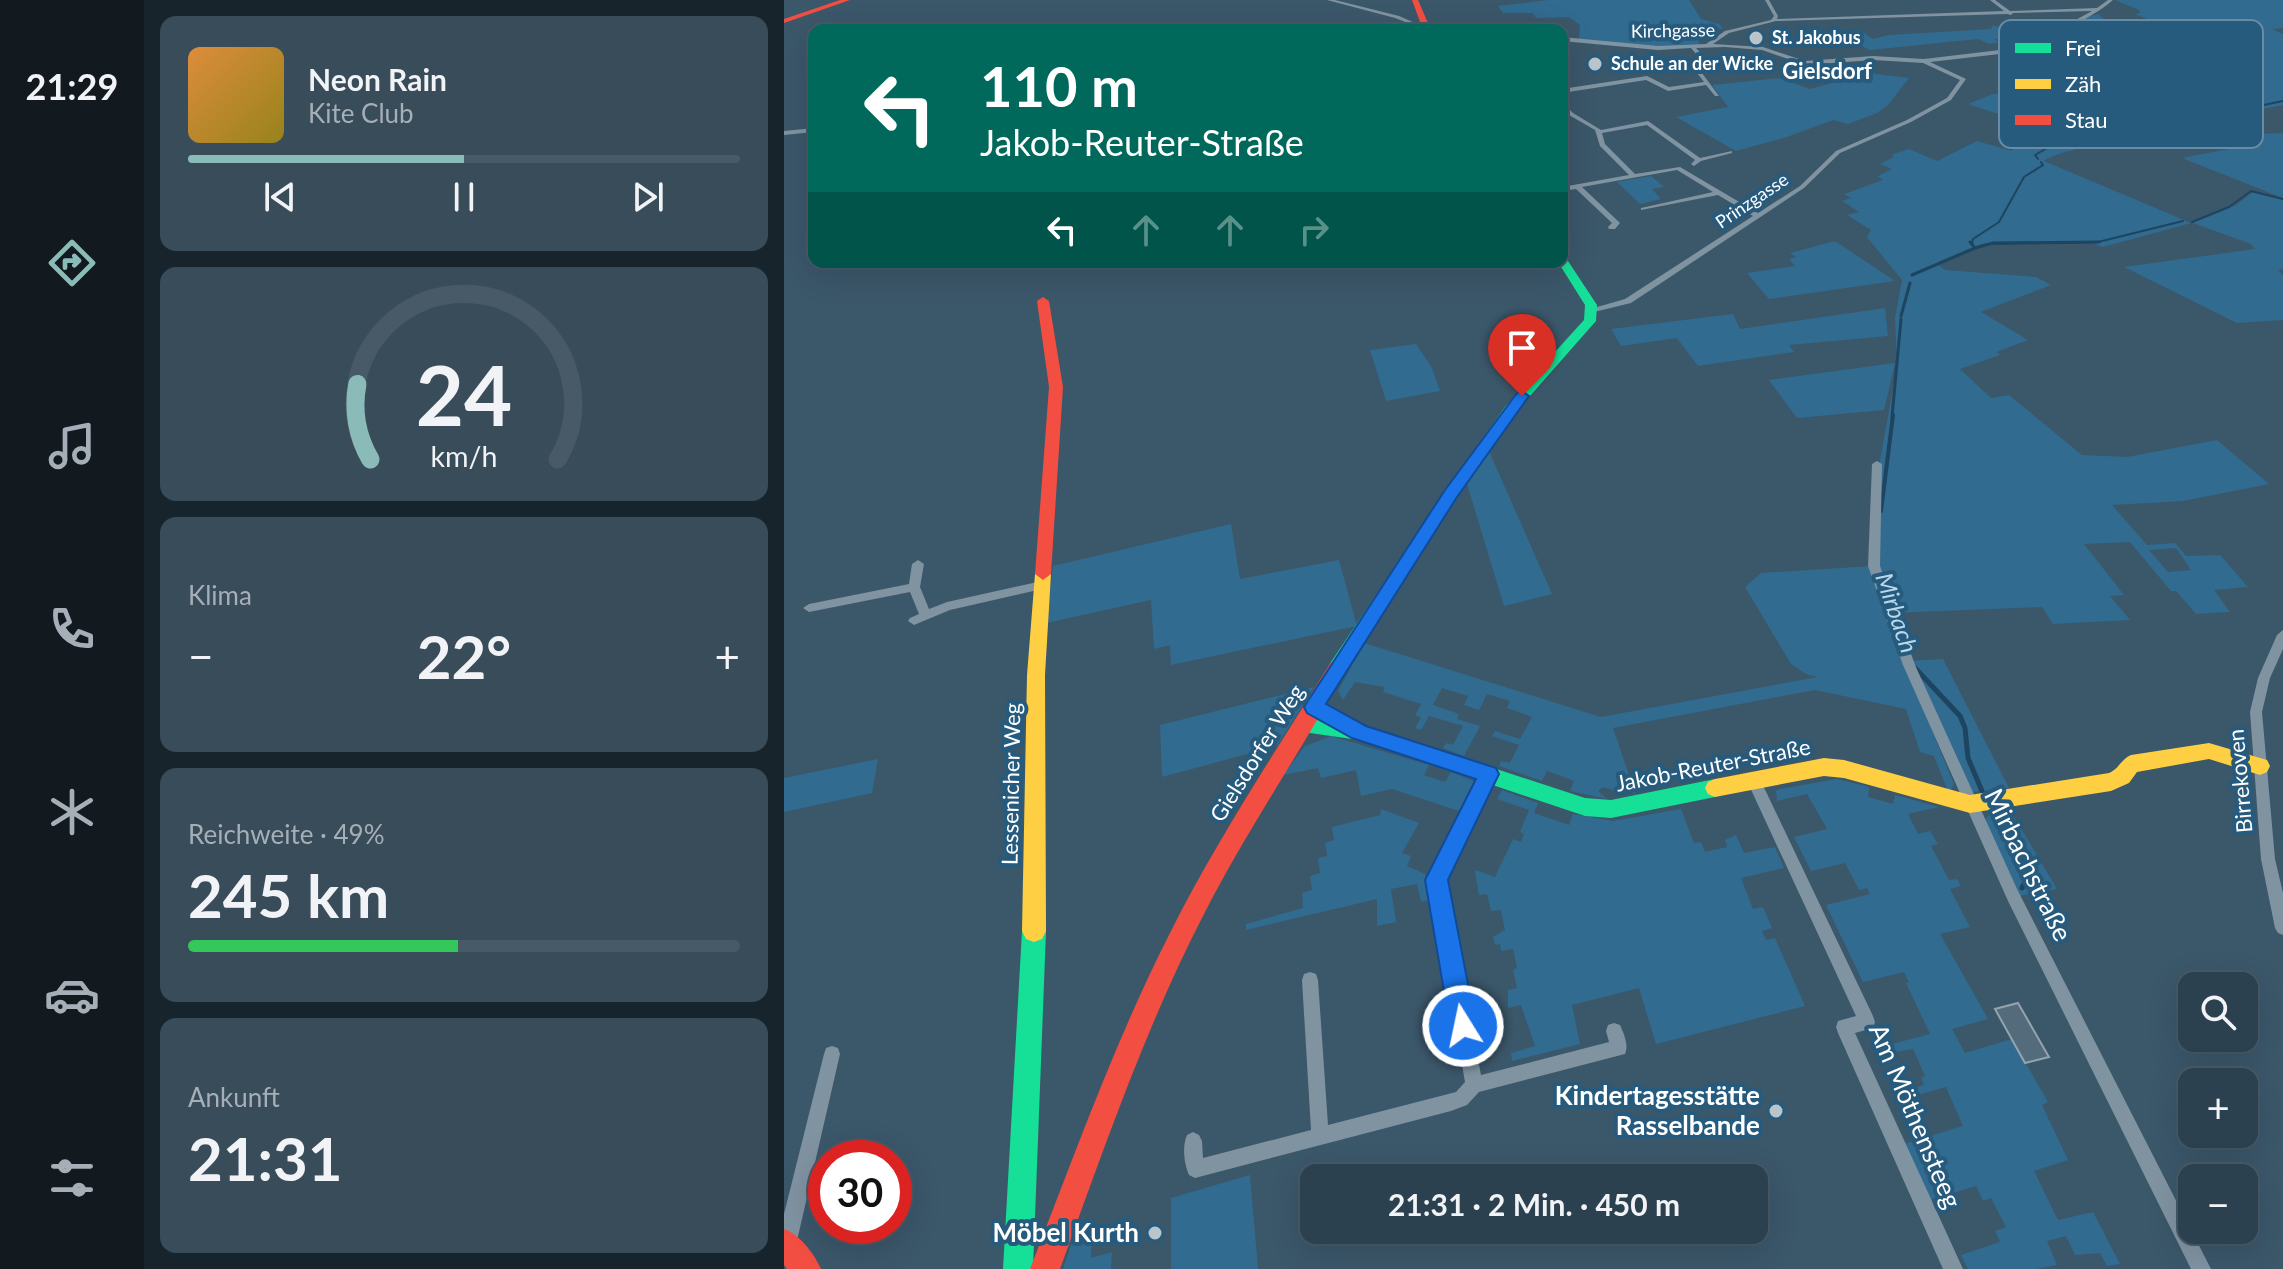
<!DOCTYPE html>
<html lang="de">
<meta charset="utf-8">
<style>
:root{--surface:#2c4150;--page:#384c5a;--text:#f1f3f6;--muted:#a6afb7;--line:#485a67;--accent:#8bbbb9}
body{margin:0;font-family:Lato,sans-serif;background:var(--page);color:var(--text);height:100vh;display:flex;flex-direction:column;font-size:30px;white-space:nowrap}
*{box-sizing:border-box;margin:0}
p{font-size:26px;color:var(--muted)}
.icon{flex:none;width:44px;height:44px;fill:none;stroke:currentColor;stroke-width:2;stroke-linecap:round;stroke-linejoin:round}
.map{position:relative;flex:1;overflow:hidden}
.details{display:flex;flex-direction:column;gap:16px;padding:16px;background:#18242c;width:640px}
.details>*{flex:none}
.guide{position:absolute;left:24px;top:24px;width:760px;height:244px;border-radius:16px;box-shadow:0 8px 32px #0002,0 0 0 2px var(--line);background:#00695c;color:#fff;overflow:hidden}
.buttons{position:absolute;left:1394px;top:972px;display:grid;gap:16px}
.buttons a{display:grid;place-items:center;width:80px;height:80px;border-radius:16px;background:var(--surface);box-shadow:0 8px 32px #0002,0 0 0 2px var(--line);font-size:40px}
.speed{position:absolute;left:24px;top:1140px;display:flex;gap:16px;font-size:40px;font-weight:700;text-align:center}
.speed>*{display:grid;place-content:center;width:104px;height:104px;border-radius:50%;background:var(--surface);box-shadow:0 8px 32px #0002,0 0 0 2px var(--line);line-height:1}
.speed .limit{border:12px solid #d22;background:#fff;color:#111}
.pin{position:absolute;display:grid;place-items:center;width:68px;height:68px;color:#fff;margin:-82px -34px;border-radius:50% 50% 50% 0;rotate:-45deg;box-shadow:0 0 8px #0007}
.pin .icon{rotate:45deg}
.me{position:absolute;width:88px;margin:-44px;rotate:350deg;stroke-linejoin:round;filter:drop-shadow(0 0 6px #0008)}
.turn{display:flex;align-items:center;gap:28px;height:168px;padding:0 40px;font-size:36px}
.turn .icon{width:104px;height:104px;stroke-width:2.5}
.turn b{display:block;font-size:56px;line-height:68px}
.lanes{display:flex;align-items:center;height:76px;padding:0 40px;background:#0003;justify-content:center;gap:40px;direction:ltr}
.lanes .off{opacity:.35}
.big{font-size:60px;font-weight:700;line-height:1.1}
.details .tile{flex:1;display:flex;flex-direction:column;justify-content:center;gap:12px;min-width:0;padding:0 28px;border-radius:16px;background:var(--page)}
.details .dial{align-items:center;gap:0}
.dial svg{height:208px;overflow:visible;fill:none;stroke:var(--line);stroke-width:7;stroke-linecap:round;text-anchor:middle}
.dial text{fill:var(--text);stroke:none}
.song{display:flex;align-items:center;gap:24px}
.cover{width:96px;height:96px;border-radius:12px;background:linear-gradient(135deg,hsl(30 70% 55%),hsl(50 70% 35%))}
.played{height:8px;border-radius:4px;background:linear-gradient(90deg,var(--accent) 50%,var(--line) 50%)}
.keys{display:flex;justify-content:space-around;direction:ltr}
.heat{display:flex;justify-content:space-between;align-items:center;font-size:44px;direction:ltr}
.charge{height:12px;border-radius:6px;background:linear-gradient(90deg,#34c759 49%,var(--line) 0)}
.trip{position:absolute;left:516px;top:1164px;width:468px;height:80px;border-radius:16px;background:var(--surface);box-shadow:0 8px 32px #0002,0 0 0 2px var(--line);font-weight:700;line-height:80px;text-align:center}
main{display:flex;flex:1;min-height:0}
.tabs{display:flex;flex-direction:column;width:144px;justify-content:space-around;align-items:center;background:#121a20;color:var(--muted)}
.tabs .icon{width:56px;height:56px}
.tabs .active{color:var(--accent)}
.tabs b{font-size:36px;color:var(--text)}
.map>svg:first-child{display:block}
.green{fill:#326b90;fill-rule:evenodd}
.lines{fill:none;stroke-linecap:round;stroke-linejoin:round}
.stream-far3{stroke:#1e4560;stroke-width:2}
.stream-far2{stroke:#1e4560;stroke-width:3}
.stream-far1{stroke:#1e4560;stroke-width:4}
.stream{stroke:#1e4560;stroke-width:5}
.building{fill:#536b7a;stroke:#94a4af;stroke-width:2}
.street{fill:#8093a1;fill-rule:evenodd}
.fast{fill:#16e098;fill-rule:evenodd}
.slow{fill:#ffcf43;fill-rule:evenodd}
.jam{fill:#f24e42;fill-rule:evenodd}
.route{fill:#1a73e8;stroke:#114b97;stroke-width:2}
.poi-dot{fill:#bac4cb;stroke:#275b7e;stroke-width:3}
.labels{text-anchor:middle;stroke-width:8;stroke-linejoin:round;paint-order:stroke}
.far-street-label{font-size:18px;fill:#fff;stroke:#275b7e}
.far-poi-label{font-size:18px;font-weight:bold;fill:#fff;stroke:#275b7e;text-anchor:start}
.far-quarter-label{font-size:22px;font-weight:bold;fill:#fff;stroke:#275b7e}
.street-label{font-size:22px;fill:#fff;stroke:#275b7e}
.water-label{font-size:24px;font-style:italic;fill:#b8d8ed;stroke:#275b7e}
.near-street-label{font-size:26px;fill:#fff;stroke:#275b7e}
.near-poi-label{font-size:26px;font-weight:bold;fill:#fff;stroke:#275b7e;text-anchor:end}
.key{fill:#275b7e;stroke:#688ca5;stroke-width:2}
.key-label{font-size:22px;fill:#fff}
</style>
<main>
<nav class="tabs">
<b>21:29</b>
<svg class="icon active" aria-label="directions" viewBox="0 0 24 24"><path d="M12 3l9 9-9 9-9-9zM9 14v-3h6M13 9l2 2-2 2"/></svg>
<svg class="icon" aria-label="music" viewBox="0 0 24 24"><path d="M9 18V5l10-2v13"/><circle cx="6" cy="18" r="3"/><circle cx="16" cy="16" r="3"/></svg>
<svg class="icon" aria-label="phone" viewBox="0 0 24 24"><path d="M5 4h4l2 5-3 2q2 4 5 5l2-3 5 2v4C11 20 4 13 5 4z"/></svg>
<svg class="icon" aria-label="climate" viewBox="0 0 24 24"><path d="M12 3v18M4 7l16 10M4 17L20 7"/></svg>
<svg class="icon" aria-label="car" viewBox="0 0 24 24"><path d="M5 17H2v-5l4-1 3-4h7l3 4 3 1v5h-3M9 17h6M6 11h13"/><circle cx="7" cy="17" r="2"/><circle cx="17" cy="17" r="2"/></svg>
<svg class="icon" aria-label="filters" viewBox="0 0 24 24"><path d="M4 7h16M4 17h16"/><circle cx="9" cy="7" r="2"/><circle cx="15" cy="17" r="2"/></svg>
</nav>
<section class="details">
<div class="tile">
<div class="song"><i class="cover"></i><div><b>Neon Rain</b><p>Kite Club</p></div></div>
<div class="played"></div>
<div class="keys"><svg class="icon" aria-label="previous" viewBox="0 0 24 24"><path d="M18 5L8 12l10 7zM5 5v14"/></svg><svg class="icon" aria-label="pause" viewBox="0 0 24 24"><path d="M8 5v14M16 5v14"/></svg><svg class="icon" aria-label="next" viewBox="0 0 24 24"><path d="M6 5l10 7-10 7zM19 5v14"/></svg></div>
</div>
<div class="tile dial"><svg viewBox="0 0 100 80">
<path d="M14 69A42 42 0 1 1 86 69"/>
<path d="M14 69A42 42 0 0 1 9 40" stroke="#8bbbb9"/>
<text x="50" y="56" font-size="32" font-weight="700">24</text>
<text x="50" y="72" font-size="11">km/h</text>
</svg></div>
<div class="tile"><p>Klima</p>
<div class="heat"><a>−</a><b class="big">22°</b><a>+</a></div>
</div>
<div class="tile"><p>Reichweite · 49%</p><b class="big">245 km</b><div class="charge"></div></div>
<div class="tile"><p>Ankunft</p><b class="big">21:31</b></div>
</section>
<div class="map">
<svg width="1499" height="1269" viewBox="0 0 1499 1269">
<rect width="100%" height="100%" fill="#3b576a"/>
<!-- green -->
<path class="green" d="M764,0H905L917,19L935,24L939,29L923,27L909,31L911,33L896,35L903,41L914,40L916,45L881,47L795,40L796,25L785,17L752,18L749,13H719L714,6Z
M1331,0H1499V28L1488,29L1499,34V105L1437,117L1378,121L1312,138C1298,152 1276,150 1260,161L1407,223L1319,247L1308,243H1209L1198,244L1156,261L1153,264L1161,270L1252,277L1267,285L1197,312L1244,340L1213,352L1216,355L1176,369L1207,398L1225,395L1298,455L1343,457L1433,440L1485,484L1399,501L1328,505L1363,545L1391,543L1402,556L1436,555L1464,587L1430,590L1446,612L1412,614L1392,591H1387L1346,542L1300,544L1340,595L1326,596L1346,620L1269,624L1258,607L1108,613L1093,568L1095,466L1113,366L1111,318L1118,280L1083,237L1087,230L1063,215L1075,212L1058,201L1067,198L1060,194L1099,180L1094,176L1108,169L1096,164L1110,157L1107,155L1125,149L1153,161L1193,141L1228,151L1232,142L1248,125L1184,104L1209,94L1250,92L1213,77L1227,75L1243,81L1347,58L1323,49L1396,51L1386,39L1282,36L1299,21L1280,33L1295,19L1314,14L1335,32L1328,22L1363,19L1351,14L1356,13L1355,10ZM1392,548L1407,570L1384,572L1365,550Z
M1209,25L1236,37L1210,39L1215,42L1205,44L1194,39L1086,50L1064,39L1031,41L1023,33L1076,30L1089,39L1105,35L1207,29Z
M1085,73L1125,78L1104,105L1093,113L1064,124L1049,120L1003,137L952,151L892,117L944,107L928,85L995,78L1026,89Z
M1499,133V198L1398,158L1460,146L1439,135Z
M867,176L880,187L868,189L877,199L856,204L833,182Z
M1469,192L1499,200V269L1494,270L1499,275V320L1453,323L1340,267L1471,249L1467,244L1409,223L1452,205Z
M1051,241L1111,281L985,299L963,273L1011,266L1005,259L1012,257L1006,253Z
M1101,308L1104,336L1005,345L1010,352L914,366L893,338L837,346L827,329L949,314L956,329Z
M632,344L648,368L656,391L602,401L586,350Z
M1111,363L1100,410L1013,418L985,380Z
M705,451L768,594L720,606L683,484Z
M447,524L456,579L555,560L573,626L387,665L386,645L370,649L367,600L262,623L269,566Z
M1088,566L1121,665L1170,784L1167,790L1163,789L1150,756L1136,752L1122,709L1031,690L829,728L852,796L841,786L829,790L819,787L814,791L823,799L786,791L790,781L763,771L758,781L715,766L717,761L726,763L735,745L708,736L711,731L736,739L748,717L723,708L726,701L703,694L695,710L680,705L684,696L658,688L649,705L675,714L673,719L696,726L680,756L659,748L662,743L669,745L679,726L645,716L637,730L631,728L637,718L631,715L637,704L599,692L601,687L571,682L559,700L554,691L580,643L817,717L1034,677L1022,674L1007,664L961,587L977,573Z
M1159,659L1225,788L1187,792L1125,661Z
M530,687L493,746L378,777L376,725Z
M547,736L645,765L640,775L661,782L667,772L690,781L675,811L608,789L577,796L572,770L537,778L534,768L499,775L521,746Z
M94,759L88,793L0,812V778Z
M1053,779L1085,787L1084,797L1109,804L1111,795L1155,807L1124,814L1134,834L1146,831L1154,844L1147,846L1165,880L1173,879L1177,886L1166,889L1186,927L1156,934L1204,1019L1168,1029L1181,1053L1228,1039L1264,1102L1258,1105L1284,1160L1250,1171L1274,1220L1309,1212L1336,1264L1323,1266L1316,1253L1291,1255L1282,1236L1263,1241L1273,1265L1252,1269H1184L1177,1255L1216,1242L1211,1231L1222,1227L1207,1198L1199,1201L1192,1186L1146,1200L1120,1144L1179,1126L1162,1087L1134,1095L1131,1088L1140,1085L1137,1077L1141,1076L1129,1049L1112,1052L1108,1044L1146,1034L1122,983L1125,982L1120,972L1079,982L1042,905L1086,894L1083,888L1075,890L1061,863L1027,871L1010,837L1043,829L1023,794L993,801L992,791L996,789Z
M718,790L754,803L750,813L785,825L789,814L829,821L897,809L910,843L917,842L921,852L943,847L941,840L952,835L960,853L991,847L1000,868L957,878L969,909L979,907L988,928L978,931L982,940L991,938L1021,1006L872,1044L855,988L788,1005L796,1044L728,1061L727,1053L751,1046L737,1005L724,1008V990L733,988L729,970L733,968L729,949L717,951L716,944L711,945L709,937L721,930L717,910L707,911L703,894L695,895L691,872L692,870L711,877L729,839L737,842L740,834L736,832L745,810L713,799Z
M597,809L635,823L618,853L627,856L623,866L641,874L646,900L637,902L633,884L607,889L612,922L593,926V899L462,930V924L519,908L518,893L528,890L526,876L536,873L534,858L543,856L541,843L550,840L548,827L596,815Z
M1226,810L1273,889L1234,896L1201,821L1205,814Z
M466,1175L474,1269H387V1198Z
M308,1234L307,1258L328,1252L327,1269H279L289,1239Z"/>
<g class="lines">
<!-- stream-far3 -->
<path class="stream-far3" d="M1333,130L1384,116L1431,115L1499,101
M1254,159L1251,155L1270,144L1285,145L1299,137L1328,132
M1408,222L1445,207L1467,191L1499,199
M1188,244L1189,239L1215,222L1240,177L1259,165L1257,162
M1206,244L1314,242L1399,221"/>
<!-- stream-far2 -->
<path class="stream-far2" d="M1191,248L1209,243L1315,242
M1128,275L1191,248L1186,242
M1117,316L1126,283
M1108,417L1117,319"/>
<!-- stream-far1 -->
<path class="stream-far1" d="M1097,511L1109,415"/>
<!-- stream -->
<path class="stream" d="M1132,669L1176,716L1181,728L1184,758L1198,791
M1208,813L1221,837L1244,865L1243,879L1238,888"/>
</g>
<!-- building -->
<path class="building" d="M1234,1003L1265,1057L1241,1063L1211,1009Z"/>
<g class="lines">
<!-- street -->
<path class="street" d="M543,0H551L615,16L643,28L639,29L611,18Z
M981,0H985L994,16L993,19L1220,11L1206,0H1211L1226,11L1313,8L1324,0H1329C1315,13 1296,20 1280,33L1281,36L1389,40L1386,42L1279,39L1233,52L1146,62L1182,79L1167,100L1127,122L1056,153L1020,188L847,303L806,313V309L841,299L969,216L934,195L857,210V208L929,192L893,170L798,187L836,223L831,229H825L824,227L828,223L792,189L778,191V187L845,175L816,146L811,130L785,115L778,108V102L789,113L817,130L864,121L916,158L948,151V153L917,161L910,166L907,164L911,160L863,125L818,133L821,144L851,174L896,167L974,213L1016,186L1052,151L1123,120L1163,98L1176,80L1139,63L1089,60L1021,65L978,50L941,47L912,48L925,62L912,65L935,96H931L922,85L884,91L862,80L778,93V89L863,76L885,87L920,82L907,65L885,68L839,62L842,60L885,64L918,61L907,48L874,50L778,41V37L874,46L922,44L941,31L987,20L990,16ZM1308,11L1288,22L1275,33L1276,36L1233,48L1140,59L1089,56L1021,61L979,47L929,44L945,33L992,21L1223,14L1227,15L1229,13Z
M30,128V132L0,135V131Z
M1093,461L1098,464L1096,566L1131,665L1234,891L1427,1269H1407L1224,901L1119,665L1084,566L1088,464Z
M134,560L140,564L136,587L145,609L163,602L258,581L264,585L258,589L166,610L130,625L124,621L126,618L135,614L126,592L25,612L19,608L25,604L125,584L128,564Z
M1499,630V649L1486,678L1478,712L1491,859L1499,893V935L1494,933L1491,928L1477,859L1466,712L1474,678L1493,635Z
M530,702L574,725L576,729L574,733L569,734L564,733L525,711L524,707L525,703Z
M705,768L710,770L712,774L660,880L697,1075L825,1042L822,1031L824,1025L830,1023L836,1025C840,1034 845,1045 841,1054L695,1092L683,1105L667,1111L411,1178L405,1175C400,1164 398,1146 403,1135L409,1132L415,1135L418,1141L419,1158L527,1130L518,980L520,974L526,972L532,974L534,980L544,1125L672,1092L681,1082L646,880L700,770Z
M970,775L975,777L1089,1016L1091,1022L1089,1028L1071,1033L1179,1269H1159L1054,1033L1052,1027L1054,1021L1072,1016L963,781L965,777Z
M48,1046L54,1048L56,1054L12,1245L9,1252L2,1255L0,1254V1214L40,1054L42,1048Z"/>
<!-- fast -->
<path class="fast" d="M778,257L782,258L813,305L812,321L731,413L681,485L561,672H547L545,667L547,662L670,479L721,407L800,320L801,305L774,262H778Z
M519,717L575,724L801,798L827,800L931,779L938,782L941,788L938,794L931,797L827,818L801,816L575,740L512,731L509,725L512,719Z
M250,920L258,923L262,931L249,1269H219L238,931L242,923Z"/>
<!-- slow -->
<path class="slow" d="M259,568L267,574L261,675L262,931L258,939L250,942L242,939L238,931L243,675L251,574Z
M1425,743L1483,760L1486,766L1483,772L1476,775L1425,759L1353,772L1345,783L1327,791L1186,813L1060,778L1040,776L931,797L924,794L921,788L924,782L931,779L1040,758L1060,760L1186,795L1325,773C1335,769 1337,759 1347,755Z"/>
<!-- jam -->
<path class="jam" d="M56,0H66L0,23V19Z
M628,0H634L647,30H639Z
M259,297L265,301L279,387L267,574L259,580L251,574L265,387L253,301Z
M554,660L561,662L563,667C518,751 463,829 420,914C361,1028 320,1149 276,1269H246C290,1156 331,1041 386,933C433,839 492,751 547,662Z
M0,1229C16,1235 30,1253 37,1269H3L0,1265Z"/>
</g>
<!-- route -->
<path class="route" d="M738,391L745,396L673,497L542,704L582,726L712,768L715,774L664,880L692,1026L688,1035L679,1039L670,1035L666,1026L641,880L692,779L568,738L523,713L520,707L661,490L733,393Z"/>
<!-- markers -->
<g class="poi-dot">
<circle cx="972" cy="38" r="8"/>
<circle cx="811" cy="64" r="8"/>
<circle cx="992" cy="1111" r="8"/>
<circle cx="371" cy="1233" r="8"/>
</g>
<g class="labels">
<!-- far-street labels -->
<g class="far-street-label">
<text transform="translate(889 31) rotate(-1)" y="6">Kirchgasse</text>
<text transform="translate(968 201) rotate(-34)" y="6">Prinzgasse</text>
</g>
<!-- far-poi labels -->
<g class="far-poi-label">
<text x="988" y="44">St. Jakobus</text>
<text x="827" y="70">Schule an der Wicke</text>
</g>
<!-- far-quarter labels -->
<g class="far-quarter-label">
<text x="1043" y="79">Gielsdorf</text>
</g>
<!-- street labels -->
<g class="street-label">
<text transform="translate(473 753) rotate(-58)" y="8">Gielsdorfer Weg</text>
<text transform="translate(929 765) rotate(-11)" y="8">Jakob-Reuter-Straße</text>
<text transform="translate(1456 781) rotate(-95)" y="8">Birrekoven</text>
<text transform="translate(227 784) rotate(-89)" y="8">Lessenicher Weg</text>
</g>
<!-- water labels -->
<g class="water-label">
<text transform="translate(1112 613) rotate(71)" y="8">Mirbach</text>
</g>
<!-- near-street labels -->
<g class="near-street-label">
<text transform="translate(1244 865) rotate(64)" y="9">Mirbachstraße</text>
<text transform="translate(1131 1116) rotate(67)" y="9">Am Möthensteeg</text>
</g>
<!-- near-poi labels -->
<g class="near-poi-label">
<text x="976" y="1105">Kindertagesstätte<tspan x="976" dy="30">Rasselbande</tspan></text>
<text x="355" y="1242">Möbel Kurth</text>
</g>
</g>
<!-- legend -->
<rect x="1215" y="20" width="264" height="128" rx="12" class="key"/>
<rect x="1231" y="43" width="36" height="10" fill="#16e098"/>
<rect x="1231" y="79" width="36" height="10" fill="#ffcf43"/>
<rect x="1231" y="115" width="36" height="10" fill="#f24e42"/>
<g class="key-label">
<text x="1281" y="56">Frei</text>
<text x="1281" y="92">Zäh</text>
<text x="1281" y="128">Stau</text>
</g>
</svg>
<div class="buttons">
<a><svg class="icon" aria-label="search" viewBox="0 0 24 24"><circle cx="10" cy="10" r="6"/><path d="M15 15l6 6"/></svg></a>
<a>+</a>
<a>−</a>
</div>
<div class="speed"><div class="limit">30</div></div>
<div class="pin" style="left:738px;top:396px;background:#d93025"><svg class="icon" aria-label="arrive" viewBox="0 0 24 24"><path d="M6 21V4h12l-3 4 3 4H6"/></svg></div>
<svg class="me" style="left:679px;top:1026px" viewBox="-20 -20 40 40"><circle r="17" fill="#1a73e8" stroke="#fff" stroke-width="3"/><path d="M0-11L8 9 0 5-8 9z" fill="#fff"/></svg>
<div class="trip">21:31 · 2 Min. · 450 m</div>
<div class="guide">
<div class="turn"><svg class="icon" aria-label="left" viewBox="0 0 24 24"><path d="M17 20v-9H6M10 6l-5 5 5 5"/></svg><div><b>110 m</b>Jakob-Reuter-Straße</div></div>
<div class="lanes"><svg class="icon" aria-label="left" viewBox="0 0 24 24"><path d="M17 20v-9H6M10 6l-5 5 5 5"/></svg><svg class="icon off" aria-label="ahead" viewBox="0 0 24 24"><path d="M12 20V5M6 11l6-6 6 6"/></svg><svg class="icon off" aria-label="ahead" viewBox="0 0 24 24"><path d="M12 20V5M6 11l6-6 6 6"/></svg><svg class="icon off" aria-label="right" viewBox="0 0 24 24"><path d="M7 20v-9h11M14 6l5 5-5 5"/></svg></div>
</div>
</div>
</main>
